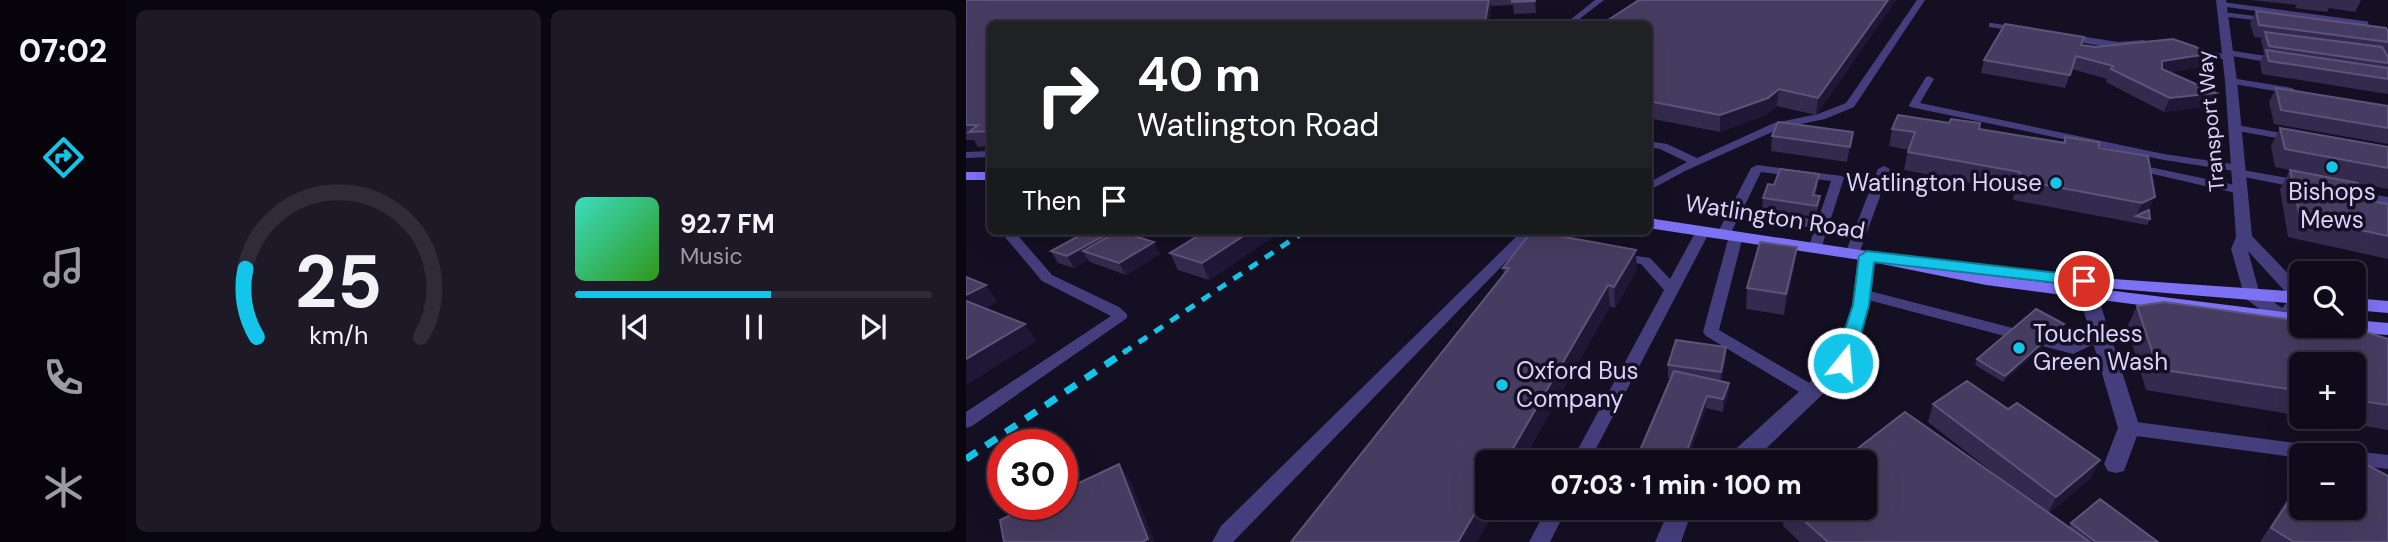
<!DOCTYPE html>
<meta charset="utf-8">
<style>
:root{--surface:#0f0b1a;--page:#1d1927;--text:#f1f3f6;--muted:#9b9ba2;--line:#2f2b39;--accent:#12c5e9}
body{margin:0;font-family:"DM Sans",sans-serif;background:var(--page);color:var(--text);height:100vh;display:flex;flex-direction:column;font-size:26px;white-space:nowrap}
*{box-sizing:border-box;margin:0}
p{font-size:23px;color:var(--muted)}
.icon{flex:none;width:38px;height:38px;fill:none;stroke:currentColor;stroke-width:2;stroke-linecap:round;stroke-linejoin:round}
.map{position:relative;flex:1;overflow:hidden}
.panel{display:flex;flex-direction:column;gap:10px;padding:10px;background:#08060e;width:840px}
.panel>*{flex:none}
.hud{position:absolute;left:21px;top:21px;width:665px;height:214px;border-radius:10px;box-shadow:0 7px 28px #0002,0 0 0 2px var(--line);background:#202124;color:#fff;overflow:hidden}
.buttons{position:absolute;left:1323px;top:261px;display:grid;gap:14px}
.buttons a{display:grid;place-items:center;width:77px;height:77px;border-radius:10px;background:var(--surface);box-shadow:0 7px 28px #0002,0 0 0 2px var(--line);font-size:35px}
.speed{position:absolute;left:21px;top:429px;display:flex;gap:14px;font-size:35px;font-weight:700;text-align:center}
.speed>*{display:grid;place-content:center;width:91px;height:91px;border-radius:50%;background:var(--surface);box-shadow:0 7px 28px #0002,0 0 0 2px var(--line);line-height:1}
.speed .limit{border:10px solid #d22;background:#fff;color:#111}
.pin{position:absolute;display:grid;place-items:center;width:60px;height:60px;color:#fff;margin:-30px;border:4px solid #fff;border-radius:50%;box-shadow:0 2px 7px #0007}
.me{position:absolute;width:77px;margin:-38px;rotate:17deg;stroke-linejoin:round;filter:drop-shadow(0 0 5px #0008)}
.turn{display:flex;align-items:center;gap:24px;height:147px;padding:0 35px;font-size:32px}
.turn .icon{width:91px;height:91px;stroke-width:2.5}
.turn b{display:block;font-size:49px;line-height:60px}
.then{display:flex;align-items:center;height:66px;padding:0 35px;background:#0003;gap:14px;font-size:26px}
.panel .widget{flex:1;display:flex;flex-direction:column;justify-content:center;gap:10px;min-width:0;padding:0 24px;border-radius:10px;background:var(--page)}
.panel .dial{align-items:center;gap:0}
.dial svg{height:182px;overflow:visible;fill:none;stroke:var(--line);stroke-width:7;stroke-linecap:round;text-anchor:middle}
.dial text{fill:var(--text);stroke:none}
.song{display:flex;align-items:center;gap:21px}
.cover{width:84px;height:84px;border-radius:10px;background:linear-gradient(135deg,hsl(170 70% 55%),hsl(110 70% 35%))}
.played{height:7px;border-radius:4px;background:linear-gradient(90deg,var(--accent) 55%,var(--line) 55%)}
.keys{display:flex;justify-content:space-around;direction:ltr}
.panel .tiles{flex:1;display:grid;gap:10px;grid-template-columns:repeat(2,1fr)}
.trip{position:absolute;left:509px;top:450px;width:402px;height:70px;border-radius:10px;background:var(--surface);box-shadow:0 7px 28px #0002,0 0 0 2px var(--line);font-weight:800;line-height:70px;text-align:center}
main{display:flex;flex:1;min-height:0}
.tabs{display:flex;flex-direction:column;width:126px;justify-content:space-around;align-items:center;background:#06040a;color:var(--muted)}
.tabs .icon{width:49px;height:49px}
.tabs .selected{color:var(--accent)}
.tabs b{font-size:32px;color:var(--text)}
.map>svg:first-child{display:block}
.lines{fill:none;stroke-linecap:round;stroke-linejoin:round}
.service{fill:#453e7d;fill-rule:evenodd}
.minor{fill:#453e7d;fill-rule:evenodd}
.secondary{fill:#7e72f4;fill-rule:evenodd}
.rail-far1{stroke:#12c5e9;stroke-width:5;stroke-dasharray:10 9;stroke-linecap:butt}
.rail{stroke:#12c5e9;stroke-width:7;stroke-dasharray:13 11;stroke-linecap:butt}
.wall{fill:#342a4e}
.shaded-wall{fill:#1f1735}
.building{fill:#463c61;stroke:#5d5479;stroke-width:2}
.route{fill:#12c5e9;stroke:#0c8097;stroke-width:2}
.poi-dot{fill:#12c5e9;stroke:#140f22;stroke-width:2.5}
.labels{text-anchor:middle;stroke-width:7;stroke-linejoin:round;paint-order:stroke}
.far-street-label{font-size:21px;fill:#dbd3fc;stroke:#140f22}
.poi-label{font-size:24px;fill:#dbd3fc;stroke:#140f22;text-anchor:start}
.street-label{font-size:24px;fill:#dbd3fc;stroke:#140f22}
</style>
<main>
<nav class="tabs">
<b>07:02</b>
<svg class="icon selected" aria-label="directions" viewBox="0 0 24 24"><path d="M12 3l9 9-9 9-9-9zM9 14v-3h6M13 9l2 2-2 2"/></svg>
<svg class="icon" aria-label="music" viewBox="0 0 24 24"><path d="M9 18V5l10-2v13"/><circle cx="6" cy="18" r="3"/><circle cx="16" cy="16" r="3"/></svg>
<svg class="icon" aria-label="phone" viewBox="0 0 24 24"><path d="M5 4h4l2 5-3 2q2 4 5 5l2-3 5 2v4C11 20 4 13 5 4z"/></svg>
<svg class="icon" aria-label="climate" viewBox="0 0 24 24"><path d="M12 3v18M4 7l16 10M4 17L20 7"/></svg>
</nav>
<section class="panel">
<div class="tiles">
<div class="widget dial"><svg viewBox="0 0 100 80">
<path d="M14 69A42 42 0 1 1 86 69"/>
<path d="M14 69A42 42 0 0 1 9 39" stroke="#12c5e9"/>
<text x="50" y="56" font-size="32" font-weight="700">25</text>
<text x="50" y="72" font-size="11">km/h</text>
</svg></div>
<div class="widget">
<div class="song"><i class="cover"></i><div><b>92.7 FM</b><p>Music</p></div></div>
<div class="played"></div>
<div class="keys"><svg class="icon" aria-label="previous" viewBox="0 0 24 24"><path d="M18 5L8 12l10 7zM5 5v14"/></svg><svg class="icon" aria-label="pause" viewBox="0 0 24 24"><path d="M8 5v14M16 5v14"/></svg><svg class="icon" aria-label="next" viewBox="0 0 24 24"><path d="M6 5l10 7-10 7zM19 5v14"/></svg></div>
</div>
</div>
</section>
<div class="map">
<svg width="1422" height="542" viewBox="0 0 1422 542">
<rect width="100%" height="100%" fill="#140f22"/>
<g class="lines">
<!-- service -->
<path class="service" d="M629,0H638L607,24H599Z
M951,0H959L888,107L859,119L815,128L719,171L682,191V183L721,162L694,149L682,147V141L701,144L731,158L808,123L852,114L880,103Z
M1256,2L1398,21H1401L1407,33L1403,35L1391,34V30H1397L1395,25L1253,6L1252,4Z
M1257,12L1305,18L1309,20L1305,22L1254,16V12Z
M1026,23L1057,28L1061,30L1057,32L1023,27V23Z
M1101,34L1152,42L1178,40L1182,43C1163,54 1120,43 1098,39L1097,37Z
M1222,47L1258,54L1262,50L1312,58L1316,61L1312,64L1266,56L1262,60L1219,52L1218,50Z
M963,76L968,79L954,103L1198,154L1273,165L1277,166V170L1334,180L1340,184L1334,188L1273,176L1269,175V171L1198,160L944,107L943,105L960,77Z
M1265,78L1326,88L1331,91L1326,94L1262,83L1260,81Z
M1270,125L1327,135L1332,138L1327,141L1266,130L1265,128Z
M24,151V157L0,158V152Z
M1169,164L1274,186L1280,190L1274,194L1165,169V165Z
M791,165L876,176L878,178L854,252L849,253L842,249L849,228L773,216L763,237H753L751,234L785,168ZM795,172L865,181L852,220L777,209Z
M918,166L924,169L893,254L886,258L881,257L879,254L912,169Z
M1378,189L1422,197V205L1374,196L1372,193L1374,190Z
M737,227L744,231L623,462H605L698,290L675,264L647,260L645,257L652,253L684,258L704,279L730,231Z
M34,231H48L86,275L153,307L161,314V318L6,426L0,428V412L145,316L76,281Z
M556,231H570L267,542H246L255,526Z
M770,232L777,236L753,330L852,388L854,392L852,396L846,398L840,396L740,336L737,332L763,236Z
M896,289L1105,343L1134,330L1139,331L1142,335L1139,339L1107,354L891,297L889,294Z
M1163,421L1367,448L1374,450L1376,455H1335V458L1163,435L1157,433L1154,428L1157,423Z
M1388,451L1422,455V469L1388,465V455H1380Z
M581,508H601L584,542H563Z"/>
<!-- minor -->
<path class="minor" d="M1250,0H1260L1271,81L1286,236L1335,287V309L1324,322L1317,324L1310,322L1279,298L1265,249L1270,237L1259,81ZM1282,251L1325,298L1316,308L1293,291Z
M901,251L910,256L904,305L884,368L786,462H759L763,455L868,360L886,305L892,256Z
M1118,276L1127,281L1174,428L1158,471L1150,473L1142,471L1138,464L1152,428L1109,281Z
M704,508H733L722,522L715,542H689Z"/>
<!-- secondary -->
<path class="secondary" d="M0,172H24V180H0Z
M682,218L901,251L1020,275L1335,314V326H1338H1335L1020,285L901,261L682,228Z
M1133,278L1335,292V304L1127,287L1124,283Z
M1388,298L1422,301V313L1388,310Z
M1388,320L1422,323V335L1379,332L1372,330L1369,326H1388Z"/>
<!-- rail-far1 -->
<path class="rail-far1" d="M157,353L339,231"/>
<!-- rail -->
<path class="rail" d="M0,459L160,351"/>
</g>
<!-- wall -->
<path class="wall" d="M0,0H569L570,13L548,14L547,5L525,6L523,22L557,20V24H24V146L12,147L8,140H0Z
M930,0L850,115L811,106L800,115L754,132L682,118V24Z
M1284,0H1395L1389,12L1363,8L1361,12L1329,8L1331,5Z
M1290,11L1422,31V94L1296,74L1294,62L1298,53L1295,40L1296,38L1288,37L1284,23Z
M1115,45L1237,67L1204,72L1250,93L1244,106L1198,112L1140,82L1141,79L1106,69L1099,88L1015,73L1018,60Z
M1310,88L1422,106V144L1308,124L1303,102Z
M1314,128L1422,147V189L1333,172L1398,200L1422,204V259L1322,237L1314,189L1324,170L1309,167L1305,146Z
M926,129H1013L1097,142L1099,137L1133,148L1183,210L1184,219L1181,225L1047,200L1048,191L938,170L942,150L923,146Z
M887,132L881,162L805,151L806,136Z
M808,185H852L849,195L854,196L850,217L796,209L797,198Z
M240,231H316L243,280L212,270L204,253Z
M162,234L188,242L194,254L160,275L124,262L122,260L108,268L92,263L85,251Z
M537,268L671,270L649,308L644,306L556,462H522V508H530L511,542L538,274Z
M828,268L818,315L780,309L781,288Z
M1171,306L1422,339V430L1340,416H1388V364H1335V416L1180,390L1161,327Z
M1098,324L1095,330L1037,382L1009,365L1011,359Z
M760,360L755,381L763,383L762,395L757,412L740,408L721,462H669L705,378H702V365Z
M967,404L1125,478L1083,513L1103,528L1105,523L1192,542H834L817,526L819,508H900L1043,485L962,422Z
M1335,478V508L1422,542H1294Z"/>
<!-- shaded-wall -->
<path class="shaded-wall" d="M523,0H524L525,6L522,24L519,22Z
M922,0H930L850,115L852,98Z
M1242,54L1237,67L1191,74L1196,61Z
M813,89L811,106L800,115L754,132V115Z
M1250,93L1244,106L1198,112L1204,98Z
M887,132L885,147L881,162Z
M1189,197L1180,216H1170L1176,203Z
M147,231H160L163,237L117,251L122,260L108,268L101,256Z
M285,231H316L243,280L236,263Z
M188,242L194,254L160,275L153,263Z
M831,247L828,268L818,315L820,294Z
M670,250L671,270L649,308L648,287Z
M20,285L32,302L6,316L0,308V295Z
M642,285L644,306L556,462H539Z
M59,324L71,341L0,385V359Z
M1098,324L1095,330L1037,382L1039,376Z
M760,347V360L754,385L755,372Z
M763,383L762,395L757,412V399Z
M741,396L740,408L721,462H717Z
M1134,460L1125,478L1081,515L1090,497Z
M153,464L165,482L189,542H176Z
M522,491V508H530L511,542H492Z"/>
<!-- building -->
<path class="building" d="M0,0H523L519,22L557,20L556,24H24V131L3,132L12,125H0Z
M546,0H569V1L546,2Z
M673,0H922L852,98L813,89L802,98L754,115L682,101V24H636Z
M1290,11L1420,28L1422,31V42L1293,25Z
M1039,24L1118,37L1115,45L1129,47L1207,39L1230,47L1242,54L1196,61V69L1250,93L1204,98L1145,69L1147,66L1110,56L1104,75L1018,60Z
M1299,32L1416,47L1422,57V63L1303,46Z
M1300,50L1422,68V79L1303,61Z
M1310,88L1422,106V128L1315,110Z
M932,115L983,123L985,119L1014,123L1013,129L1099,143V137L1133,142V148L1182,156L1189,197L1176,203L1053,180L1054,172L942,152L949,132L926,129Z
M812,122L887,132L884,147L806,136Z
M1314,128L1422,147V168L1319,149Z
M814,169L853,174L847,195L854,196L851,206L797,198L802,184L808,185Z
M1324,170L1392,183L1398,200L1422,204V236L1334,217Z
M1183,210L1184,219L1170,216L1176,213Z
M122,231H147L101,256L85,251Z
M152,231L188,242L153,263L117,251Z
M240,231H285L236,263L204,253Z
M566,231L670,250L648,287L642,285L539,462H522V491L492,542H325L543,268H537Z
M794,242L831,247L820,294L781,288Z
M0,277L20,285L0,295Z
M0,301L59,324L0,359Z
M1198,302L1335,321V326H1364L1390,329L1422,339V405L1388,400V364H1335V391L1192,369L1171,306Z
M1070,309L1098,324L1039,376L1011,359Z
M710,340L760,347L755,372L702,365Z
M708,371L763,383L757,399L741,396L717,462H669Z
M1001,381L1042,409L1051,403L1134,460L1090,497L967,404Z
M939,412L1124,542H862L824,508H900V462H874Z
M1356,451L1379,455H1353Z
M1388,458L1422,476V542H1328L1305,528L1335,482V508H1388Z
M153,464L182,539L176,542H38L34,520L68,504H96V491Z
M1134,499L1192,542H1130L1105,523Z"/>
<!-- route -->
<path class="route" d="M901,251L1118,276L1127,281L1118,286L908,262L903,305L887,363L884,367H871L868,363L887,305L893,256Z"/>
<!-- markers -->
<g class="poi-dot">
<circle cx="1366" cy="167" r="7"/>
<circle cx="1090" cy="183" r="7"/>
<circle cx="1053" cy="348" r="7"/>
<circle cx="536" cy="385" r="7"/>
</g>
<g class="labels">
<!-- far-street labels -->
<g class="far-street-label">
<text transform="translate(1245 121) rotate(-95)" y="7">Transport Way</text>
</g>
<!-- poi labels -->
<g class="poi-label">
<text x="1076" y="191" text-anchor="end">Watlington House</text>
<text x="1366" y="200" text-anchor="middle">Bishops<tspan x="1366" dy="28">Mews</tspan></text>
<text x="1067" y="342">Touchless<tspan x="1067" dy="28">Green Wash</tspan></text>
<text x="550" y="379">Oxford Bus<tspan x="550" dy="28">Company</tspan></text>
</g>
<!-- street labels -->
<g class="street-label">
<text transform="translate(809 217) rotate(9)" y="8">Watlington Road</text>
</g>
</g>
</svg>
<div class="buttons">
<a><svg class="icon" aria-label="search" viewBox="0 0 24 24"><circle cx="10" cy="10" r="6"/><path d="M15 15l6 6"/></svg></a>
<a>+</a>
<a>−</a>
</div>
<div class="speed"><div class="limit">30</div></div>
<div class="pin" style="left:1118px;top:281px;background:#d93025"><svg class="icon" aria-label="arrive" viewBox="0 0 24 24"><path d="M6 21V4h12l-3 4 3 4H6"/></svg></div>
<svg class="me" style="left:877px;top:363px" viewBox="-20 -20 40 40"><circle r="17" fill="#12c5e9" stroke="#fff" stroke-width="3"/><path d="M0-11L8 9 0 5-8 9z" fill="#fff"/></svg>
<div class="trip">07:03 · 1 min · 100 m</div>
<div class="hud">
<div class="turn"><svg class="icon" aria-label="right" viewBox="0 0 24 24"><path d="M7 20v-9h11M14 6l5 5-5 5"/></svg><div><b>40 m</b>Watlington Road</div></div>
<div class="then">Then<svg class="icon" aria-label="arrive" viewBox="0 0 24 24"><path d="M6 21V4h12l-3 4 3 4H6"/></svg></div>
</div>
</div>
</main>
